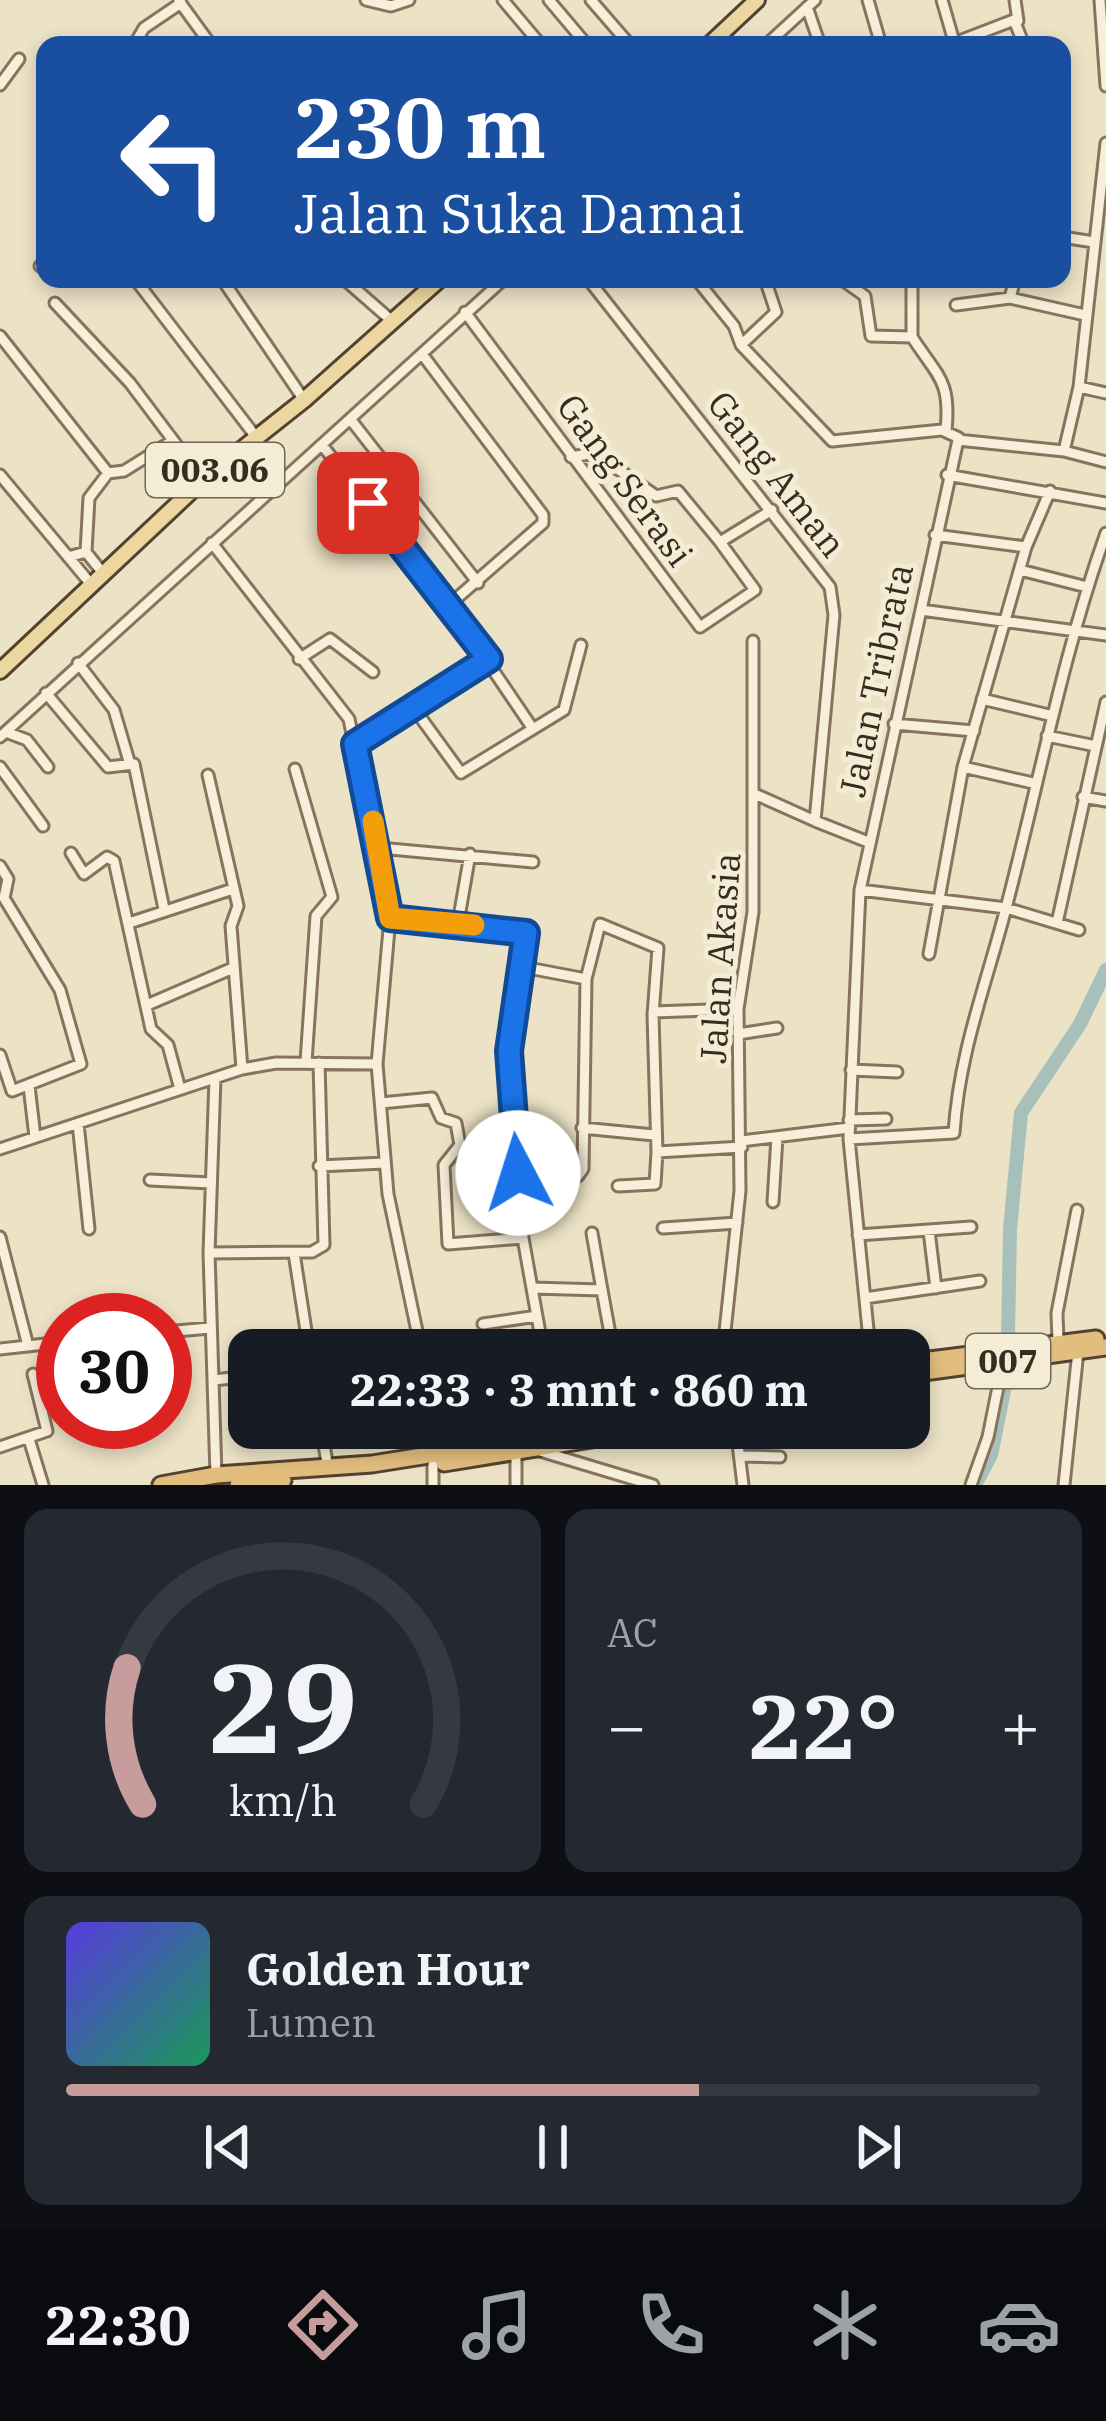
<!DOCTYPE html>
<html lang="id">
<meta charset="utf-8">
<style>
:root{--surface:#171b24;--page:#242831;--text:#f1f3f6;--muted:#9ea1a6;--line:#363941;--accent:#c69c9d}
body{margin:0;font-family:"IBM Plex Serif",serif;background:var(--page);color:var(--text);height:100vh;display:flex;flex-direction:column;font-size:45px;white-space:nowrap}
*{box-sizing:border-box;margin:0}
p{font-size:39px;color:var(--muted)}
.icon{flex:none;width:66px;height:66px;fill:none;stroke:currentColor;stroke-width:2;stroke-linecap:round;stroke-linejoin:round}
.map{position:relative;height:1485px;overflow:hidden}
.panel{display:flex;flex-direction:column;gap:24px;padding:24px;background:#0d0f14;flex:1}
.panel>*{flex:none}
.hud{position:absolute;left:36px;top:36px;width:1035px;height:252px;border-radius:24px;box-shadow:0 6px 18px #0003;background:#1a4fa0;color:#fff;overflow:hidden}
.speed{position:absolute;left:36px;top:1293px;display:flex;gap:24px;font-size:60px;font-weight:700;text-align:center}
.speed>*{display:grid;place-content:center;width:156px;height:156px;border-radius:50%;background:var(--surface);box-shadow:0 6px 18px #0003;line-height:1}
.speed .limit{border:18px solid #d22;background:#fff;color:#111}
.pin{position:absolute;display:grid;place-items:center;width:102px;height:102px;color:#fff;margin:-51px;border-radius:24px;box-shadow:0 6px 18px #0006}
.me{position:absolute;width:132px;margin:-66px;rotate:355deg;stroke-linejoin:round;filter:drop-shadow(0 0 9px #0008)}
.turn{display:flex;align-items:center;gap:42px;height:252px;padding:0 60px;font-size:54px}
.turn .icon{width:156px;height:156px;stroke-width:2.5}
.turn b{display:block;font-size:84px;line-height:102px}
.big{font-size:90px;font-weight:700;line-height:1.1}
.panel .widget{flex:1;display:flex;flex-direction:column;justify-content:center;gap:18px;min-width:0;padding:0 42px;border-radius:24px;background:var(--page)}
.panel .dial{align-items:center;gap:0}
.dial svg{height:312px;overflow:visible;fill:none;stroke:var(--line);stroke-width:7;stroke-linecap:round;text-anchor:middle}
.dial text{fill:var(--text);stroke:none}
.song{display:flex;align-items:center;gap:36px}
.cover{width:144px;height:144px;border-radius:18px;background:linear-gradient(135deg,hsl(250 70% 55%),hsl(150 70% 35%))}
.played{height:12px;border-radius:6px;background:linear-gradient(90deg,var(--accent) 65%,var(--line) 65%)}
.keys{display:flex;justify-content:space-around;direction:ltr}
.heat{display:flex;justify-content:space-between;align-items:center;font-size:66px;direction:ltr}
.panel .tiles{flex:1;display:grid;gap:24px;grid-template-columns:1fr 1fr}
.widget:last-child{grid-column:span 2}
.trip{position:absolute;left:228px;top:1329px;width:702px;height:120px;border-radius:24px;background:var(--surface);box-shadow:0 6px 18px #0003;font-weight:700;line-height:120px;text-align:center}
.dock{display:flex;height:192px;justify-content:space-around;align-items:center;background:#090b0e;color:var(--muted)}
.dock .icon{width:84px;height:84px}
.dock .selected{color:var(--accent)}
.dock b{font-size:54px;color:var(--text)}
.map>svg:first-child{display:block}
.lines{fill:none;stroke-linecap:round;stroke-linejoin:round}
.river{stroke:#a7c0b9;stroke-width:14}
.minor-casing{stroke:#86745c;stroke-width:15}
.primary-casing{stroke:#544230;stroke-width:20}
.trunk-casing{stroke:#544230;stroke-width:21}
.minor{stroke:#f7efd9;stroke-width:9}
.primary{stroke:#edd7a0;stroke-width:14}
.trunk{stroke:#e2be7e;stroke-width:15}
.route-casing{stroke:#114b97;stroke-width:30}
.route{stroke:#1a73e8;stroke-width:21}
.slow{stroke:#f59e0b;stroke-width:21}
.labels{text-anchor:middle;stroke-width:10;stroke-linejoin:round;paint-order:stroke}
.shield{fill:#f4ecd5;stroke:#706656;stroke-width:3}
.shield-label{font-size:33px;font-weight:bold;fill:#372c1f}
.street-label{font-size:36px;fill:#372c1f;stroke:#f4ecd5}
</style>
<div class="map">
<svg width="1106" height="1485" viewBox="0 0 1106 1485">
<rect width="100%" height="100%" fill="#ece2c6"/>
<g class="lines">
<!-- river -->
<path class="river" d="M1008,1335L1010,1229L1021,1113L1080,1024L1106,970
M975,1485L991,1455L1007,1376"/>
<defs>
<path id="minor" d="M366,0L391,6L409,0
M503,0L541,45
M549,0L587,45
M591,0L630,45
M868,0L881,45
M942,0L955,45
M1015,0L1018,21
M1100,0L1106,86
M179,1L211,45
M807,7L820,45
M134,45L144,28L181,3
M766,45L815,0
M949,45L1014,20L1024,45
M0,85L19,59
M1062,237L1094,242
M40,266L45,265
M135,279L256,437
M222,279L304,400
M344,279L392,321
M588,279L830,587L834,615L815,821L868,842
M696,279L734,326L741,345L832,441L942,430L959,438
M841,279L865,296L871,336L912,337C938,377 951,380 946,431
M1010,298L1015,279
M55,303L130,383L203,480
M956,305L1010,298L1085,315
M465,312L700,627L755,590L720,542L772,510
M0,336L108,473L124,471L172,441
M912,337V279
M741,345L776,312L765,279
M1079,387L1106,393
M351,420L478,583
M322,445L449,605L543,523V515L422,354
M1064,451L1106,462
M571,457L595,453L656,496L678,491L720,542
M0,475L90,583
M947,475L1106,503
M212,543L349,719L390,918L377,1064L388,1194L421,1350
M1026,547L1050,491
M86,552L89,498L108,473
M68,557L86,552L102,572
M1020,570L1087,587
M449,605L533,729
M921,610L1106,635
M299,659L330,639L373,672
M78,663L114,710L129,761
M46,693L108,767L134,764L164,909
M982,699L1053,716
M413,707L461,773L564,710L581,645
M894,724L974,731
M6,732L27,740L48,767
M1047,736L1096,746
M0,737L504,279
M355,744L489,659
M0,767L43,826
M963,767L1033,783
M295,769L332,897L316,916L306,1062
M208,775L238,906L231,926L242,1069
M757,795L815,821
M1083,797L1106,801
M379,848L533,862
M71,853L84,874L107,857L114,861L151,1029L168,1045L180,1089
M0,866L8,879L4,898L60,990L81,1064L12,1091L0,1055
M860,890L1006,908L1079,930
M390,918L526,933L509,1051L523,1238L543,1350
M129,923L233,889
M458,923L470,854
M1057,923L1106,702
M929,954L963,767L1026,547L935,535
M586,979L600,924L658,948L653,1015L657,1152L742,1147
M147,1005L233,968
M653,1012L738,1009
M738,1034L777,1028
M851,1070L897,1072
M215,1078L209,1253L216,1475
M29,1086L35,1137
M381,1103L432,1098L441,1118L456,1123L460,1145L444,1165L448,1244L523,1238
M849,1120L886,1119
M78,1123L89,1229
M582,1128L654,1135
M849,1139L954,1133C959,1053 986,985 1006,908C1039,783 1062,656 1106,533
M741,1141L849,1128
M0,1149L242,1069L276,1063L377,1064
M319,1166L384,1163
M518,1173L578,1176L583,1169L586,979L523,967
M150,1180L211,1183
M618,1186L655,1184L657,1152
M773,1202L777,1137
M663,1228L737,1223
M929,1231L936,1288
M592,1233L602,1290
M858,1235L971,1227
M0,1237L28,1346
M209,1253L312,1252L324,1245L319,1063
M294,1253L309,1350
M532,1288L602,1290L613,1350
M865,1298L980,1281
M483,1324L537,1316
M165,1332L210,1328
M1058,1342L1057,1313L1077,1210
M0,1349L63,1342
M723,1350L740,1191L738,1009L753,912V641
M870,1350L849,1139L860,890L958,440L1064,451L1079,387L1106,143
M214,1380L249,1376
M93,1422V1436
M321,1428L328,1468
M431,1428L433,1455
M736,1428L743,1485
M29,1439L43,1485
M0,1447L47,1431L33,1374
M540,1451L653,1485
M740,1456L780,1457
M433,1465V1485
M516,1485V1453
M971,1485L988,1437L1003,1362
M1064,1485L1078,1351"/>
<path id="primary" d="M709,45L757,0
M0,671L203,480L304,400L440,279"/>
<path id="trunk" d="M930,1360L1096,1339
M909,1374L1106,1347
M444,1463L659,1428
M161,1485L216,1475L372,1464L600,1428
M238,1485L283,1480"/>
</defs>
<!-- minor casing -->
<use href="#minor" class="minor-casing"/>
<!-- primary casing -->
<use href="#primary" class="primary-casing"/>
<!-- trunk casing -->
<use href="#trunk" class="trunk-casing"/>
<!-- minor -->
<use href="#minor" class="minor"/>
<!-- primary -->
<use href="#primary" class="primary"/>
<!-- trunk -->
<use href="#trunk" class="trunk"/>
</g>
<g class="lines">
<defs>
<path id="route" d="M368,503L489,659L355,744L390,918L526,933L509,1051L518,1173"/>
</defs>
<!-- route casing -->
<use href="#route" class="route-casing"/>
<!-- route -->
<use href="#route" class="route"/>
<!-- slow -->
<path class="slow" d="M373,821L390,918L474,925"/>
</g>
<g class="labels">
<!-- shield labels -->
<g class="shield">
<rect x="146" y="443" width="138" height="54" rx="9"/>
<rect x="966" y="1334" width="84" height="54" rx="9"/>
</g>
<g class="shield-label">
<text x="215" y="482">003.06</text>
<text x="1008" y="1373">007</text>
</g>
<!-- street labels -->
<g class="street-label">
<text transform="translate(777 474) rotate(52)" y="13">Gang Aman</text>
<text transform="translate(625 480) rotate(54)" y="13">Gang Serasi</text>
<text transform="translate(876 680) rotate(-78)" y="13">Jalan Tribrata</text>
<text transform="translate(720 958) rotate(-86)" y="13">Jalan Akasia</text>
</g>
</g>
</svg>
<div class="speed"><div class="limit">30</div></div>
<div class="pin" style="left:368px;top:503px;background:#d93025"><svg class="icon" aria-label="arrive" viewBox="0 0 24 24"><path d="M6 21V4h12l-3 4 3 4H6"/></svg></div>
<svg class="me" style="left:518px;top:1173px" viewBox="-20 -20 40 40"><circle r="19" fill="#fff"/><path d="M0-13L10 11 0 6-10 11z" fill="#1a73e8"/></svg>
<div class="trip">22:33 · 3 mnt · 860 m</div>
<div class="hud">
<div class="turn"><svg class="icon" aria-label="left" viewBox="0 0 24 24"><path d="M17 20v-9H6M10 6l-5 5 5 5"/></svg><div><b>230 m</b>Jalan Suka Damai</div></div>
</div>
</div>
<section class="panel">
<div class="tiles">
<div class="widget dial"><svg viewBox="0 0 100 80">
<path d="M14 69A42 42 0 1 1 86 69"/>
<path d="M14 69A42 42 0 0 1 10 34" stroke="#c69c9d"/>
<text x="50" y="56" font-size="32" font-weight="700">29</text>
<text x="50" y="72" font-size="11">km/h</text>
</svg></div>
<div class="widget"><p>AC</p>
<div class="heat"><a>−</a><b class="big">22°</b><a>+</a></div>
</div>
<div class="widget">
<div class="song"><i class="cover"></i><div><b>Golden Hour</b><p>Lumen</p></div></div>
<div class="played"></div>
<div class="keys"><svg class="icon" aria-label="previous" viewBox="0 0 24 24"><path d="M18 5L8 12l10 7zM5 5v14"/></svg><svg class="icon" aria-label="pause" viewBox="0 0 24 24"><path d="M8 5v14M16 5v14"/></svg><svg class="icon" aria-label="next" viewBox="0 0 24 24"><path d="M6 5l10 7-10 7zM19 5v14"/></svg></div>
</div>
</div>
</section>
<nav class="dock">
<b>22:30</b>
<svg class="icon selected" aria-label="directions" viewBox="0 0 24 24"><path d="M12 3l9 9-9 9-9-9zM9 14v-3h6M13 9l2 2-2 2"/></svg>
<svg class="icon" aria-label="music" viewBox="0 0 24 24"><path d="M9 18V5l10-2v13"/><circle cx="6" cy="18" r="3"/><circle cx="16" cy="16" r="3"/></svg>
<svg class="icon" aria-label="phone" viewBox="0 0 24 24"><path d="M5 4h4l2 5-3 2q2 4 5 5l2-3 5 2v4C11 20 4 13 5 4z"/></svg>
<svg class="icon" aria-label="climate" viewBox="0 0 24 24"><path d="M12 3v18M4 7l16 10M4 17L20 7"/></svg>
<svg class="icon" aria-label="car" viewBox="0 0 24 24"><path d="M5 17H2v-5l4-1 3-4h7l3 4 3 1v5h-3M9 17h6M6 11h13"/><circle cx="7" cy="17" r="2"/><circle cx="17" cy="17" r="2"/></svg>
</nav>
